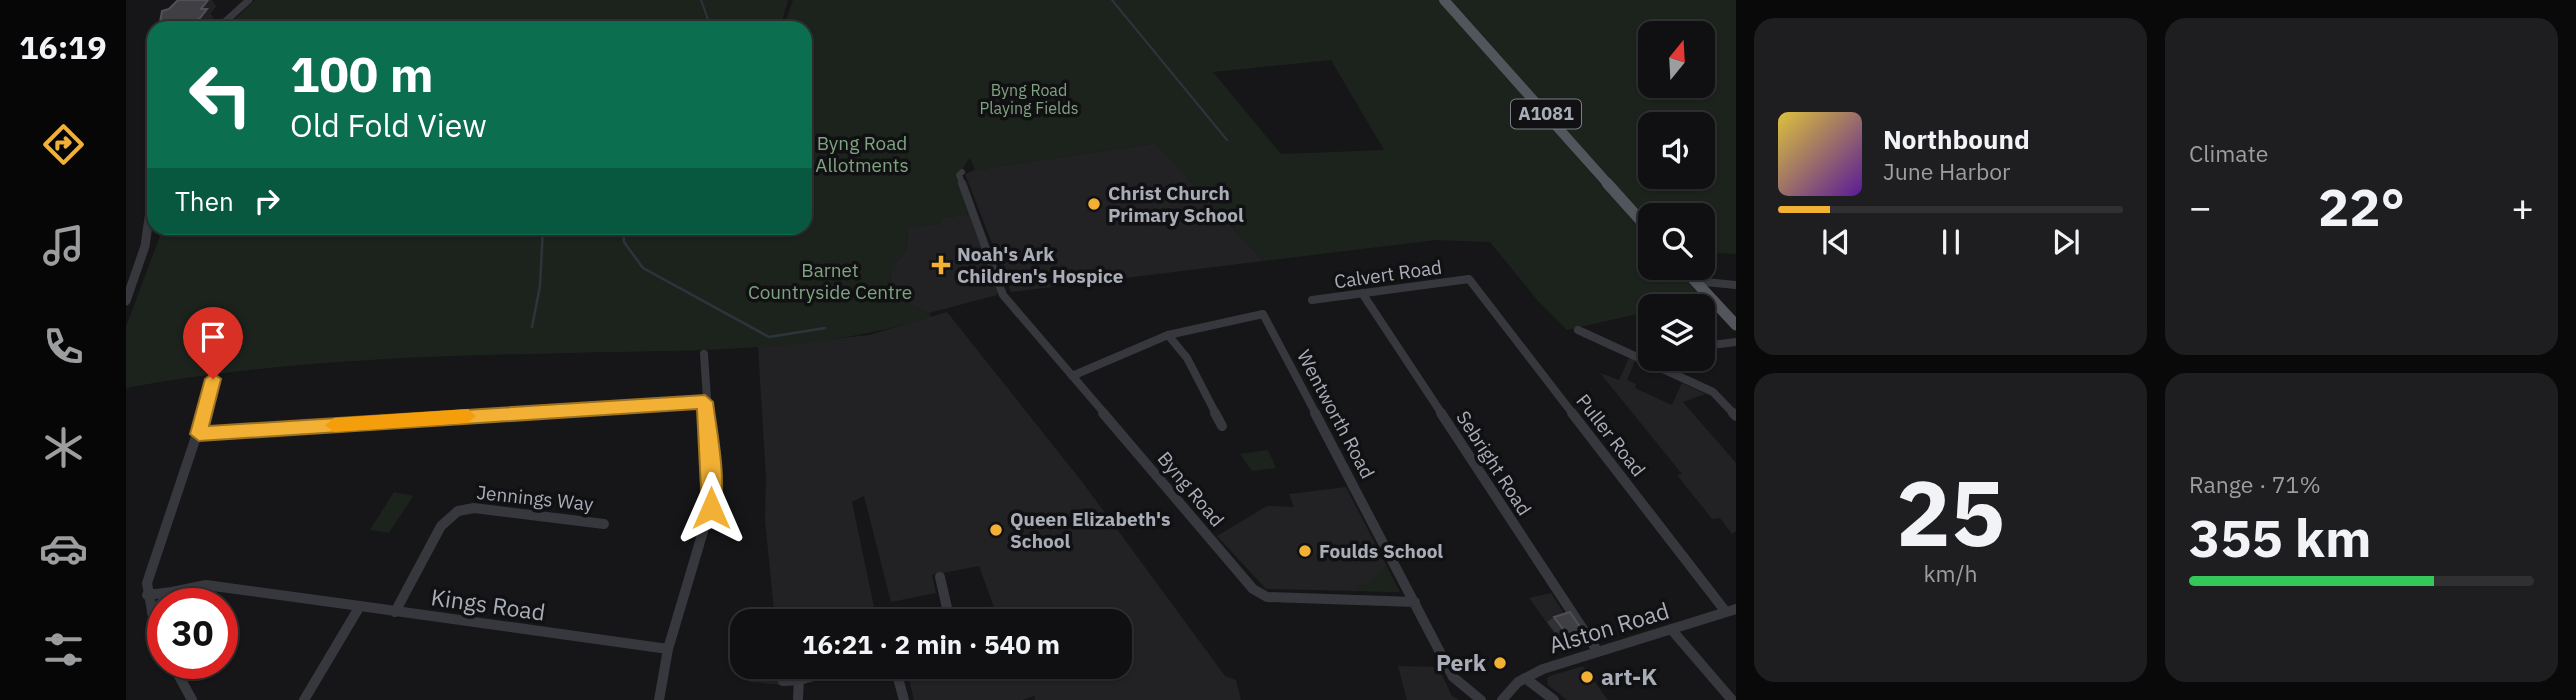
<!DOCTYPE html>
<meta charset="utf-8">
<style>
:root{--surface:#101012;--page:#1e1e20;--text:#f1f3f6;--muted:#9c9d9f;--line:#303032;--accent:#f2b134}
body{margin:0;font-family:"IBM Plex Sans",sans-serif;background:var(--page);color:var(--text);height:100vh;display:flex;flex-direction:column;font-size:26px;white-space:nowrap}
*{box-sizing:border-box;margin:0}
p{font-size:23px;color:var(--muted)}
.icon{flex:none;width:38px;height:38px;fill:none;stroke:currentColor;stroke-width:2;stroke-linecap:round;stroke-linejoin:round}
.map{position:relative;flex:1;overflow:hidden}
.panel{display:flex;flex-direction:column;gap:18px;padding:18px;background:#09090a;width:840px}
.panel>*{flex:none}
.hud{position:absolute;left:21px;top:21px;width:665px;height:214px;border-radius:21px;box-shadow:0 2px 5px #0004,0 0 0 2px var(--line);background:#0b6e4f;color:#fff;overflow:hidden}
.needle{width:46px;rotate:18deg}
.buttons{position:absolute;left:1512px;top:21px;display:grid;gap:14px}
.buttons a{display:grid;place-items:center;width:77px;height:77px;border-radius:14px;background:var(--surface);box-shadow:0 2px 5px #0004,0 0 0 2px var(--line);font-size:35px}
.speed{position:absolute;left:21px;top:588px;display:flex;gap:14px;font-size:35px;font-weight:700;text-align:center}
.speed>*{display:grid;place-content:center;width:91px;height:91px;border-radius:50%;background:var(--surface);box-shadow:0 2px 5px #0004,0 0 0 2px var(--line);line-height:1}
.speed .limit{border:10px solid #d22;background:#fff;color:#111}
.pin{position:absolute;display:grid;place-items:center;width:60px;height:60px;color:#fff;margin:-72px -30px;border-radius:50% 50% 50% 0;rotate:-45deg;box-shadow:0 0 7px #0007}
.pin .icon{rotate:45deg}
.me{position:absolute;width:77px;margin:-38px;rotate:0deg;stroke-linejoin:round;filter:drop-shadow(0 0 5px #0008)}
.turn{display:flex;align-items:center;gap:24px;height:147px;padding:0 28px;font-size:32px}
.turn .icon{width:91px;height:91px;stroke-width:2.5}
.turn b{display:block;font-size:49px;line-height:60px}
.then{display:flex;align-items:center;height:66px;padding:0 28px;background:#0003;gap:14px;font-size:26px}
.big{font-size:52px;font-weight:800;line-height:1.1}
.panel .card{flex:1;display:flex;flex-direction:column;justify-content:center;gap:10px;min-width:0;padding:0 24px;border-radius:21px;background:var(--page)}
.panel .dial{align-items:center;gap:0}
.dial b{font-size:91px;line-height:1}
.song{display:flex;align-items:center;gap:21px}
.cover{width:84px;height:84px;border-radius:10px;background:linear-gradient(135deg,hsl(50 70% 55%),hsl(270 70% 35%))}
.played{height:7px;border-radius:4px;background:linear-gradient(90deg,var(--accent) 15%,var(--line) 15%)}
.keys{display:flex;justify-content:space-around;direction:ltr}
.heat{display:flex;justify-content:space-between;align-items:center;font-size:38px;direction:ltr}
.charge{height:10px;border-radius:5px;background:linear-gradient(90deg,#34c759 71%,var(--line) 0)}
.panel .tiles{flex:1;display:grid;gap:18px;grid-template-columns:repeat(2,1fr)}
.trip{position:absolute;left:604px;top:609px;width:402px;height:70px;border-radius:21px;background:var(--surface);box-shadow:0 2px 5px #0004,0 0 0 2px var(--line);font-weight:800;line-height:70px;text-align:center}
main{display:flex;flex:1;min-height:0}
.menu{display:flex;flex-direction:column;width:126px;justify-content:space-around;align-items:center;background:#060607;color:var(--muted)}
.menu .icon{width:49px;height:49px}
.menu .selected{color:var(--accent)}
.menu b{font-size:32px;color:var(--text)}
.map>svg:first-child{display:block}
.built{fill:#222225}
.green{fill:#1c231d;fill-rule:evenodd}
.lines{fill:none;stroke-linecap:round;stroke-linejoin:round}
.stream-far1{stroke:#2c353c;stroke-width:2}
.stream{stroke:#2c353c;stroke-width:2.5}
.minor-far2{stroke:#37383d;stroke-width:6}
.minor-far1{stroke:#37383d;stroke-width:8}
.minor{stroke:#37383d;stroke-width:10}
.tertiary-far1{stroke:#37383d;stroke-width:7}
.tertiary{stroke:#37383d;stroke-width:9}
.primary-far1{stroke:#53555c;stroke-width:10}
.primary{stroke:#53555c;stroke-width:11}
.wall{fill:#323236}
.shaded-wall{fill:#212124}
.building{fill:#3f3f44;stroke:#4f5156;stroke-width:2}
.route{fill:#f2b134;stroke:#9d7322;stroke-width:2}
.slow{fill:#f59e0b}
.poi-dot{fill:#f2b134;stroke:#111113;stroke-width:2.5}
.labels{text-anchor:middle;stroke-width:7;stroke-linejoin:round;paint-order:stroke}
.far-park-label{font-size:16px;fill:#7fa381;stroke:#111113}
.shield{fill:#111113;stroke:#7b7e86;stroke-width:2}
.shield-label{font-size:18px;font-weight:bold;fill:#a8adb8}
.park-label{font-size:19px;fill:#7fa381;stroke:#111113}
.poi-label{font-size:19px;font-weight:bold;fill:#a8adb8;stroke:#111113;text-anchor:start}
.street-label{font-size:19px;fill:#a8adb8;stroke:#111113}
.near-street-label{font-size:23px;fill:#a8adb8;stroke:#111113}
.near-poi-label{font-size:23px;font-weight:bold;fill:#a8adb8;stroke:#111113;text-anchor:end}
</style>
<main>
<nav class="menu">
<b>16:19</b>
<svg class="icon selected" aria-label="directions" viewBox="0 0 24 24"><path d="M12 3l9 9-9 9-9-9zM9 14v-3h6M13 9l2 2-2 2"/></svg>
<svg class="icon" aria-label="music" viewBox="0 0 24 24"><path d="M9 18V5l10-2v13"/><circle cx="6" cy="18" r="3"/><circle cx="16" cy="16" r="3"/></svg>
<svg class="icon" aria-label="phone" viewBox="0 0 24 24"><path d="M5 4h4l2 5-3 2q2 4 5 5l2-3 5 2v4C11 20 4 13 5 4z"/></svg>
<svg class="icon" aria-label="climate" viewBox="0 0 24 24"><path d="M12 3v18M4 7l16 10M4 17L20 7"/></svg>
<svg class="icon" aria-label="car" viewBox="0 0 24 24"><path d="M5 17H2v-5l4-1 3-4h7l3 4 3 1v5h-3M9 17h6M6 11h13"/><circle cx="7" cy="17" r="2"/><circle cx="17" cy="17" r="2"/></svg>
<svg class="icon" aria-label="filters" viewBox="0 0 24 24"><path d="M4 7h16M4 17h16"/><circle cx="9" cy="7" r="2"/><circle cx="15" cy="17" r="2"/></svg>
</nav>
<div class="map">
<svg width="1610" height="700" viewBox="0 0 1610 700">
<rect width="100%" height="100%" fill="#161618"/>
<!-- built -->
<path class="built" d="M1030,143L1137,261L885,292L839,174L849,170Z
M845,214L872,288L871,295L803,313L768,297L764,268L780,252L782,227L815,224L814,218Z
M821,312L957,483L1099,676L1110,680L1115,700H909V696L896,700H788L780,667H994V621H873L853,566L806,575L810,593L765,602L738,496L726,502L751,621H649L639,520L640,478L632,347L743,335Z
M1503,358L1509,361L1501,380L1510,384L1509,388L1546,405L1556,383L1580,394L1557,402L1610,463V531L1606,534L1594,518L1586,519L1551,475L1556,474L1474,373L1493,380Z
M1220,487L1274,592L1140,589L1091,536L1141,506L1168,507L1163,494Z
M1425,593L1458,644V647L1442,652L1403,598Z
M1272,666L1312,667L1326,696L1333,700H1281Z
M1457,666L1482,700H1441L1422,685L1421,678L1424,676Z
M625,667H684L659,673L657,685L623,682Z"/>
<!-- green -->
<path class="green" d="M129,0H662L654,28H100Z
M667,0H1313L1524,240V268H1549L1577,298L1546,306H1524V311L1441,330L1412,301L1364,242L1310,240L1137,261L1030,143L849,170L844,158L831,176L845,214L814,218L815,224L782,227L780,252L764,268L768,297L803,313L805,317C686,354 566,350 443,353C294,356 145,361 0,388V327L37,228H679V28H657ZM1205,60L1258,150L1155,154L1087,72Z
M1322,0H1610V254L1577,252V215H1524V223ZM1524,33H1577V86H1524ZM1524,124H1577V177H1524Z
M1142,450L1150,468L1126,471L1114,454Z
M268,492L287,496L263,533L244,530Z
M1260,565L1273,592L1231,591L1229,586L1242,584Z"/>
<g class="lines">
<!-- stream-far1 -->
<path class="stream-far1" d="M575,0L585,28
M986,0L1101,140"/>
<!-- stream -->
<path class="stream" d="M497,228L498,242L517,268L643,337L699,328
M406,327L414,286L417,228"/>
<!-- minor-far2 -->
<path class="minor-far2" d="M836,172L833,175L837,185"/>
<!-- minor-far1 -->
<path class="minor-far1" d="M836,183L877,295L979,414
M1569,281L1610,285
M1236,293L1316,414
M1186,300L1343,279L1447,414
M1452,330L1587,392L1608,414
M1042,335L1061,358L1090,414
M1577,346L1610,342
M578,354L582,414
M1512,357L1524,352
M946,376L1042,335L1137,314L1190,414
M78,414L87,379
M383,414L579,402"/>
<!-- minor -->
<path class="minor" d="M977,413L1127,589L1141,597L1289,602
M1089,413L1096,426
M1189,413L1327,677L1355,700
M1315,413L1472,652
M1446,413L1600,612
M1607,413L1610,416
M73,434L411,413
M814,577L824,621
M21,595L46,592
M269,612L315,526L332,511L348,508L478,524
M26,613L46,592L80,585L234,606
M1545,629L1606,700
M37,646L28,622L21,583L78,413
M542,649L587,498L582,413
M46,663L66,700
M769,667L778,700
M1399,678L1428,700
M657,681L673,680
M672,698L673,680L723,667
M178,700L234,606L542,649L533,700
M1376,700L1392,682L1417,669L1610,609"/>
<!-- tertiary-far1 -->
<path class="tertiary-far1" d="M92,28L123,0
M28,185V182"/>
<!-- tertiary -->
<path class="tertiary" d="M0,301L19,246L28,183"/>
<!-- primary-far1 -->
<path class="primary-far1" d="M1318,0L1483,185"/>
<!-- primary -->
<path class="primary" d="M1481,183L1524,231
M1557,268L1610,325"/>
</g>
<!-- wall -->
<path class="wall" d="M90,6L84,14L87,17L79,28H39L34,22Z
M1428,617L1462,639L1455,644L1440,648L1421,622Z"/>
<!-- shaded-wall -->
<path class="shaded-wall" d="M82,0H86L90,6L84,14L87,17L79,28H68L65,24Z
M1462,639L1455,644L1440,648L1448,644Z"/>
<!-- building -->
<path class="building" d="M52,0H82L75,9H81L74,18L65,24H55L57,22H34L36,11L43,9Z
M1444,612L1462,639L1448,644L1428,617Z"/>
<!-- route -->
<path class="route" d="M87,373L95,379L83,426L579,395L587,402C590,429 603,489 591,513L585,516L579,513L576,508L571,409L73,441L64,434L79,379Z"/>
<!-- slow -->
<path class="slow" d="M342,409L350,416L342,423L208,432L199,425L208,418Z"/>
<!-- markers -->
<g class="poi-dot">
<circle cx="968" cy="204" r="7"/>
<path d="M811.5 254.5h7v7h7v7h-7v7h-7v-7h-7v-7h7z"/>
<circle cx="870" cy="530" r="7"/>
<circle cx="1179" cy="551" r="7"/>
<circle cx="1374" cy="663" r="7"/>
<circle cx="1461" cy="677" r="7"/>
</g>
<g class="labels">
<!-- far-park labels -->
<g class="far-park-label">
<text x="903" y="96">Byng Road<tspan x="903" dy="18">Playing Fields</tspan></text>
</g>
<!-- shield labels -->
<rect class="shield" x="1385" y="99.5" width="70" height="29" rx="5"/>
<g class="shield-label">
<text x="1420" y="120">A1081</text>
</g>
<!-- park labels -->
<g class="park-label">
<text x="736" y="150">Byng Road<tspan x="736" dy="22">Allotments</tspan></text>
<text x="704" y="277">Barnet<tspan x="704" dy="22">Countryside Centre</tspan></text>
</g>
<!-- poi labels -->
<g class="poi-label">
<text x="982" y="200">Christ Church<tspan x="982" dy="22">Primary School</tspan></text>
<text x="831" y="261">Noah's Ark<tspan x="831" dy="22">Children's Hospice</tspan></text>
<text x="884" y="526">Queen Elizabeth's<tspan x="884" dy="22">School</tspan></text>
<text x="1193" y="558">Foulds School</text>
</g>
<!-- street labels -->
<g class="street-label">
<text transform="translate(1262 274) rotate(-8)" y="7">Calvert Road</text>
<text transform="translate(1210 414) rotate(62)" y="7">Wentworth Road</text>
<text transform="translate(1485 435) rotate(52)" y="7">Puller Road</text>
<text transform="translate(1368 463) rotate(57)" y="7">Sebright Road</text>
<text transform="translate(1065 489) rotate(50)" y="7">Byng Road</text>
<text transform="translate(409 498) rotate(6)" y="7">Jennings Way</text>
</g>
<!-- near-street labels -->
<g class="near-street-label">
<text transform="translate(362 605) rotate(8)" y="8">Kings Road</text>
<text transform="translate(1483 628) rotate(-17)" y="8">Alston Road</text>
</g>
<!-- near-poi labels -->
<g class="near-poi-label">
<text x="1360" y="671">Perk</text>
<text x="1475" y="685" text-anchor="start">art-K</text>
</g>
</g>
</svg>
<div class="buttons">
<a><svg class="needle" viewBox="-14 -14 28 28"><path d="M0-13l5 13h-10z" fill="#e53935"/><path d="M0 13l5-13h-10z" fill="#9c9d9f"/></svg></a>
<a><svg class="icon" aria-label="sound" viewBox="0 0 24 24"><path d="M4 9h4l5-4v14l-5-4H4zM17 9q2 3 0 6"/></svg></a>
<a><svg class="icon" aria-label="search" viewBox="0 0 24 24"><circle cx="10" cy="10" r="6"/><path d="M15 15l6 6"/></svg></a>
<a><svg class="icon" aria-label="layers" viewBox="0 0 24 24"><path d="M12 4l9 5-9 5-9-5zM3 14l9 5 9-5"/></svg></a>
</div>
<div class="speed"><div class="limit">30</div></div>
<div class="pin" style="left:87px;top:379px;background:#d93025"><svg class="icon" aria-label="arrive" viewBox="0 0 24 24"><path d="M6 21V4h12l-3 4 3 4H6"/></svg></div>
<svg class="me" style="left:585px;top:508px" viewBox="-20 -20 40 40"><path d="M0-17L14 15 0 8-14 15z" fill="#f2b134" stroke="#fff" stroke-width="4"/></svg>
<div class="trip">16:21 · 2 min · 540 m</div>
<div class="hud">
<div class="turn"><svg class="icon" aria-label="left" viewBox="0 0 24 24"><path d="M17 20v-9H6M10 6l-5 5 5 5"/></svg><div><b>100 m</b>Old Fold View</div></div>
<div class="then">Then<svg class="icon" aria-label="right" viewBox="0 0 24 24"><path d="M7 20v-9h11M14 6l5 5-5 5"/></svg></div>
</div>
</div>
<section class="panel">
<div class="tiles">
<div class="card">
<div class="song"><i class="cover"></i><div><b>Northbound</b><p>June Harbor</p></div></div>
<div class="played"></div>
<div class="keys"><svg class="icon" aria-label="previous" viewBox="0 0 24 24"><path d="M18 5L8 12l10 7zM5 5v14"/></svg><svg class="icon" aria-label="pause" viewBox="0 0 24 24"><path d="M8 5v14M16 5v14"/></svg><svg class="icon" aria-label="next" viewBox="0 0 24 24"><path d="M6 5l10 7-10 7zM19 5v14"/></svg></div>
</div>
<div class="card"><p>Climate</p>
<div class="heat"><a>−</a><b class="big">22°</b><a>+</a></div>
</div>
<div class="card dial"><b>25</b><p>km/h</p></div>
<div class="card"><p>Range · 71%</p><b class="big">355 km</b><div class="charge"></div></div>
</div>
</section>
</main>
